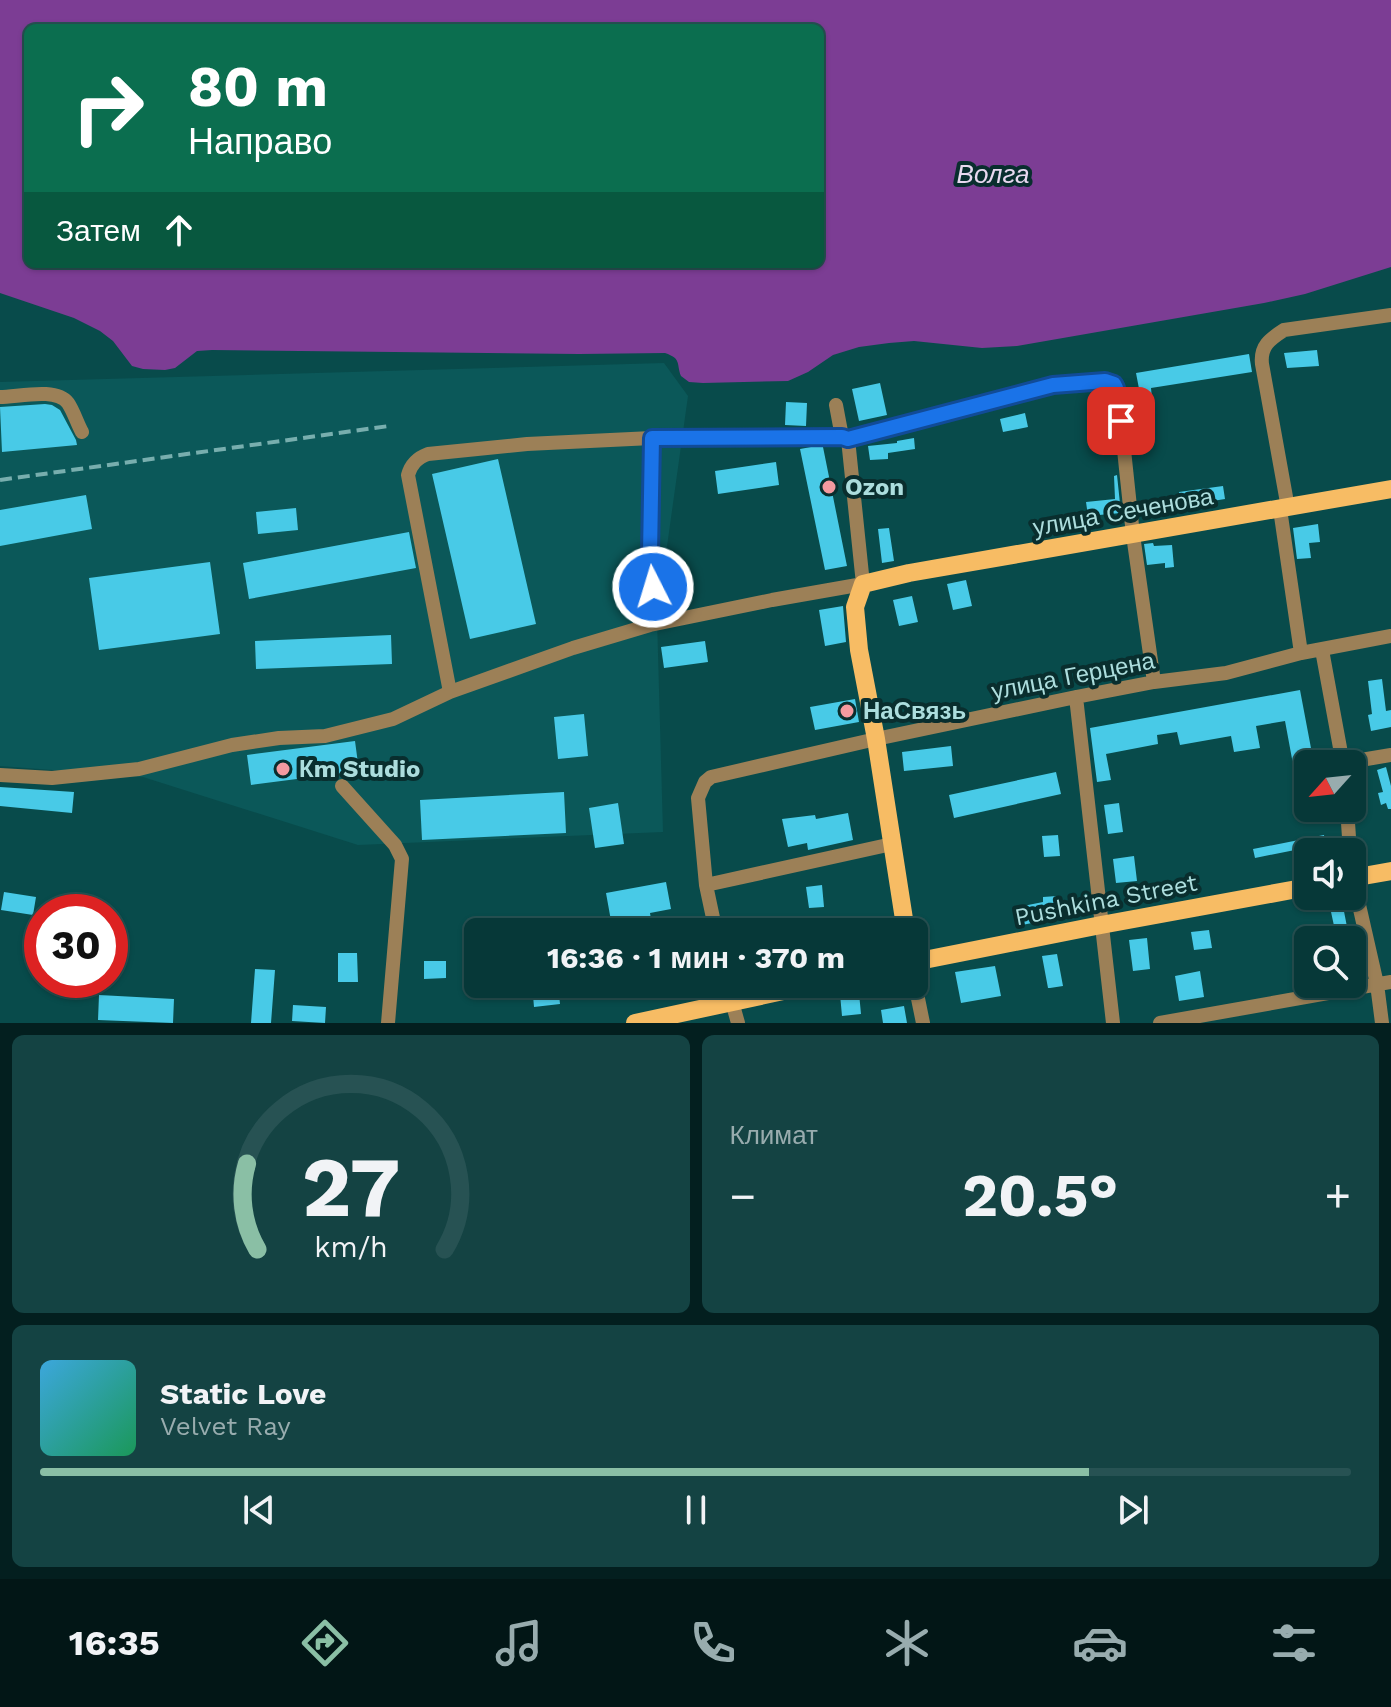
<!DOCTYPE html>
<html lang="ru">
<meta charset="utf-8">
<style>
:root{--surface:#063838;--page:#144343;--text:#f1f3f6;--muted:#98acae;--line:#275253;--accent:#8abfa5}
body{margin:0;font-family:"Work Sans",sans-serif;background:var(--page);color:var(--text);height:100vh;display:flex;flex-direction:column;font-size:30px;white-space:nowrap}
*{box-sizing:border-box;margin:0}
p{font-size:26px;color:var(--muted)}
.icon{flex:none;width:44px;height:44px;fill:none;stroke:currentColor;stroke-width:2;stroke-linecap:round;stroke-linejoin:round}
.map{position:relative;height:1023px;overflow:hidden}
.drawer{display:flex;flex-direction:column;gap:12px;padding:12px;background:#031f1f;flex:1}
.drawer>*{flex:none}
.guide{position:absolute;left:24px;top:24px;width:800px;height:244px;border-radius:12px;box-shadow:0 2px 6px #0004,0 0 0 2px var(--line);background:#0b6e4f;color:#fff;overflow:hidden}
.needle{width:52px;rotate:243deg}
.controls{position:absolute;left:1294px;top:750px;display:grid;gap:16px}
.controls a{display:grid;place-items:center;width:72px;height:72px;border-radius:12px;background:var(--surface);box-shadow:0 2px 6px #0004,0 0 0 2px var(--line);font-size:40px}
.speed{position:absolute;left:24px;top:894px;display:flex;gap:16px;font-size:40px;font-weight:700;text-align:center}
.speed>*{display:grid;place-content:center;width:104px;height:104px;border-radius:50%;background:var(--surface);box-shadow:0 2px 6px #0004,0 0 0 2px var(--line);line-height:1}
.speed .limit{border:12px solid #d22;background:#fff;color:#111}
.pin{position:absolute;display:grid;place-items:center;width:68px;height:68px;color:#fff;margin:-34px;border-radius:16px;box-shadow:0 4px 12px #0006}
.me{position:absolute;width:88px;margin:-44px;rotate:355deg;stroke-linejoin:round;filter:drop-shadow(0 0 6px #0008)}
.turn{display:flex;align-items:center;gap:28px;height:168px;padding:0 32px;font-size:36px}
.turn .icon{width:104px;height:104px;stroke-width:2.5}
.turn b{display:block;font-size:56px;line-height:68px}
.then{display:flex;align-items:center;height:76px;padding:0 32px;background:#0003;gap:16px;font-size:30px}
.big{font-size:60px;font-weight:700;line-height:1.1}
.drawer .tile{flex:1;display:flex;flex-direction:column;justify-content:center;gap:12px;min-width:0;padding:0 28px;border-radius:12px;background:var(--page)}
.drawer .dial{align-items:center;gap:0}
.dial svg{height:208px;overflow:visible;fill:none;stroke:var(--line);stroke-width:7;stroke-linecap:round;text-anchor:middle}
.dial text{fill:var(--text);stroke:none}
.song{display:flex;align-items:center;gap:24px}
.cover{width:96px;height:96px;border-radius:12px;background:linear-gradient(135deg,hsl(200 70% 55%),hsl(150 70% 35%))}
.played{height:8px;border-radius:4px;background:linear-gradient(90deg,var(--accent) 80%,var(--line) 80%)}
.keys{display:flex;justify-content:space-around;direction:ltr}
.heat{display:flex;justify-content:space-between;align-items:center;font-size:44px;direction:ltr}
.drawer .tiles{flex:1;display:grid;gap:12px;grid-template-columns:1fr 1fr}
.tile:last-child{grid-column:span 2}
.trip{position:absolute;left:464px;top:918px;width:464px;height:80px;border-radius:12px;background:var(--surface);box-shadow:0 2px 6px #0004,0 0 0 2px var(--line);font-weight:700;line-height:80px;text-align:center}
.tabs{display:flex;height:128px;justify-content:space-around;align-items:center;background:#021616;color:var(--muted)}
.tabs .icon{width:56px;height:56px}
.tabs .current{color:var(--accent)}
.tabs b{font-size:36px;color:var(--text)}
.map>svg:first-child{display:block}
.built{fill:#0b5859}
.water{fill:#7c3d94;fill-rule:evenodd}
.building{fill:#48cae7}
.lines{fill:none;stroke-linecap:round;stroke-linejoin:round}
.minor{stroke:#9c8057;stroke-width:14}
.major{stroke:#f7bc64;stroke-width:18}
.rail{stroke:#78aeae;stroke-width:4;stroke-dasharray:12 6;stroke-linecap:butt}
.route-casing{stroke:#114b97;stroke-width:20}
.route{stroke:#1a73e8;stroke-width:14}
.poi-dot{fill:#f49aa0;stroke:#092e2e;stroke-width:3}
.labels{text-anchor:middle;stroke-width:8;stroke-linejoin:round;paint-order:stroke}
.poi-label{font-size:24px;font-weight:bold;fill:#acdddd;stroke:#092e2e;text-anchor:start}
.street-label{font-size:24px;fill:#acdddd;stroke:#092e2e}
.water-label{font-size:26px;font-style:italic;fill:#e9d9f0;stroke:#092e2e}
</style>
<div class="map">
<svg width="1391" height="1023" viewBox="0 0 1391 1023">
<rect width="100%" height="100%" fill="#084b4b"/>
<!-- built -->
<path class="built" d="M664,363L688,396L657,618L663,832L358,845L143,777L0,766V382Z"/>
<!-- water -->
<path class="water" d="M0,0H1391V267L1305,294L1264,303L1017,346L982,348L914,341L889,343L859,347L833,355L808,372L788,381L703,383L689,382L681,376C676,363 682,359 665,353L579,354L212,350L197,351L175,368L165,370L143,369L132,366L113,341L100,331L74,318L0,293ZM28,28H820V264H28Z"/>
<!-- building -->
<path class="building" d="M1317,350L1319,366L1287,368L1284,353Z
M1249,354L1252,372L1151,388L1155,430L1139,431L1136,395L1140,394L1136,373Z
M880,383L887,415L859,421L852,389Z
M786,402L807,403L806,426L785,425Z
M45,404L52,405L60,410L76,440L77,445L2,452L0,407Z
M1025,413L1028,427L1003,432L1000,419Z
M914,438L915,449L888,453V459L870,460L868,446L897,443V441Z
M811,447H823L847,566L825,570L800,449Z
M498,459L536,624L470,639L432,474Z
M776,462L779,485L718,494L715,471Z
M1117,475L1121,513L1088,516L1086,502L1115,499L1114,476Z
M1223,486L1225,499L1181,506L1179,492Z
M86,495L92,529L0,546V510Z
M296,508L298,530L258,534L256,512Z
M1318,524L1320,542L1309,543L1311,558L1297,559L1293,528Z
M889,528L894,561L882,563L878,529Z
M409,532L416,568L249,599L243,563Z
M1153,543L1154,546L1172,545L1174,567L1165,568V563L1147,565L1144,544Z
M210,562L220,634L99,650L89,578Z
M966,580L972,606L953,610L947,584Z
M912,596L918,622L899,626L893,600Z
M843,606L846,642L825,646L819,610Z
M391,635L392,664L256,669L255,641Z
M705,641L708,662L664,668L661,647Z
M1382,679L1386,711L1391,710V727L1371,731L1368,715L1372,714L1368,681Z
M1300,690L1314,764H1308V818H1303L1285,721L1256,726L1260,748L1234,752L1231,736L1180,745L1177,732L1157,735L1158,744L1106,754L1111,780L1097,782L1090,728Z
M855,699L859,722L815,730L810,707Z
M584,714L588,756L558,759L554,717Z
M355,741L359,771L251,785L247,755Z
M951,746L953,766L904,771L902,752Z
M1386,767L1391,786V809H1388L1386,803L1381,805L1378,793L1383,792L1377,770Z
M1056,772L1061,794L954,818L949,795Z
M0,787L74,792L72,813L0,806Z
M564,792L566,833L422,840L420,800Z
M618,803L624,844L595,848L589,808Z
M1119,803L1123,832L1108,834L1104,805Z
M848,813L853,840L808,850L807,843L788,847L782,819L815,815L816,819Z
M1058,835L1060,856L1044,857L1042,836Z
M1324,835L1325,844L1255,858L1253,849Z
M1134,856L1137,881L1116,883L1113,859Z
M666,882L671,909L650,913L653,932H613L606,893Z
M822,885L824,907L809,908L806,887Z
M4,892L36,897L33,915L1,910Z
M1057,896L1058,910L1040,911L1042,921L1022,925L1018,907L1043,902V897Z
M1341,896L1348,932L1336,935L1328,898Z
M1209,930L1212,948L1194,950L1191,932Z
M1147,938L1150,969L1133,971L1129,940Z
M338,953H357L358,982H338Z
M1057,954L1063,986L1050,988H1048L1042,956Z
M424,961H446V978L424,979Z
M995,966L1001,996L961,1003L955,972Z
M255,969L275,970L271,1023H251Z
M1200,971L1204,997L1179,1001L1175,976Z
M532,984H558L560,1004L534,1007Z
M859,993L861,1014L842,1016L840,994Z
M99,995L174,999L173,1023L98,1020Z
M293,1005L326,1007L325,1023L292,1021Z
M904,1006L907,1023H883L881,1010Z"/>
<g class="lines">
<!-- minor -->
<path class="minor" d="M0,397C18,397 56,387 68,403C74,412 77,423 82,432
M848,439L1053,385L1105,381L1114,384L1118,393L1133,535L1154,682
M1288,508L1262,364C1260,346 1270,339 1284,330L1391,315
M1280,509L1301,653
M650,625L653,587L650,554L652,438
M1322,650L1343,764
M450,692L408,475C411,464 417,458 428,454L527,444L652,438L842,437
M1076,697L1113,1023
M1343,763L1391,755
M0,775L52,778L139,769L232,745L279,738L325,736L393,719L450,692L573,648L650,625L772,600L863,584L848,439L842,437L836,405
M342,786L395,845L402,859L388,1023
M1347,808L1350,852
M1352,874L1377,984L1382,1023
M706,885L892,844
M716,932L706,885L698,798L705,782L711,777L876,739L1076,697L1154,682L1226,673L1301,653L1391,636
M914,979L923,1023
M727,984L738,1023
M1160,1023L1391,982"/>
<!-- major -->
<path class="major" d="M1352,878L1391,871
M906,932L876,739L859,650L855,607L863,584L909,573L1391,489
M914,962L1101,925L1308,887
M635,1023L816,984"/>
<!-- rail -->
<path class="rail" d="M0,480L389,426"/>
</g>
<g class="lines">
<defs>
<path id="route" d="M653,587L650,554L652,438L842,437L848,439L1053,385L1105,381L1114,384L1116,388L1121,421"/>
</defs>
<!-- route casing -->
<use href="#route" class="route-casing"/>
<!-- route -->
<use href="#route" class="route"/>
</g>
<!-- markers -->
<g class="poi-dot">
<circle cx="829" cy="487" r="8"/>
<circle cx="847" cy="711" r="8"/>
<circle cx="283" cy="769" r="8"/>
</g>
<g class="labels">
<!-- poi labels -->
<g class="poi-label">
<text x="845" y="495">Ozon</text>
<text x="863" y="719">НаСвязь</text>
<text x="299" y="777">Кm Studio</text>
</g>
<!-- street labels -->
<g class="street-label">
<text transform="translate(1123 512) rotate(-10)" y="8">улица Сеченова</text>
<text transform="translate(1073 676) rotate(-11)" y="8">улица Герцена</text>
<text transform="translate(1106 900) rotate(-11)" y="8">Pushkina Street</text>
</g>
<!-- water labels -->
<g class="water-label">
<text x="993" y="183">Волга</text>
</g>
</g>
</svg>
<div class="controls">
<a><svg class="needle" viewBox="-14 -14 28 28"><path d="M0-13l5 13h-10z" fill="#e53935"/><path d="M0 13l5-13h-10z" fill="#98acae"/></svg></a>
<a><svg class="icon" aria-label="sound" viewBox="0 0 24 24"><path d="M4 9h4l5-4v14l-5-4H4zM17 9q2 3 0 6"/></svg></a>
<a><svg class="icon" aria-label="search" viewBox="0 0 24 24"><circle cx="10" cy="10" r="6"/><path d="M15 15l6 6"/></svg></a>
</div>
<div class="speed"><div class="limit">30</div></div>
<div class="pin" style="left:1121px;top:421px;background:#d93025"><svg class="icon" aria-label="arrive" viewBox="0 0 24 24"><path d="M6 21V4h12l-3 4 3 4H6"/></svg></div>
<svg class="me" style="left:653px;top:587px" viewBox="-20 -20 40 40"><circle r="17" fill="#1a73e8" stroke="#fff" stroke-width="3"/><path d="M0-11L8 9 0 5-8 9z" fill="#fff"/></svg>
<div class="trip">16:36 · 1 мин · 370 m</div>
<div class="guide">
<div class="turn"><svg class="icon" aria-label="right" viewBox="0 0 24 24"><path d="M7 20v-9h11M14 6l5 5-5 5"/></svg><div><b>80 m</b>Направо</div></div>
<div class="then">Затем<svg class="icon" aria-label="ahead" viewBox="0 0 24 24"><path d="M12 20V5M6 11l6-6 6 6"/></svg></div>
</div>
</div>
<section class="drawer">
<div class="tiles">
<div class="tile dial"><svg viewBox="0 0 100 80">
<path d="M14 69A42 42 0 1 1 86 69"/>
<path d="M14 69A42 42 0 0 1 10 36" stroke="#8abfa5"/>
<text x="50" y="56" font-size="32" font-weight="700">27</text>
<text x="50" y="72" font-size="11">km/h</text>
</svg></div>
<div class="tile"><p>Климат</p>
<div class="heat"><a>−</a><b class="big">20.5°</b><a>+</a></div>
</div>
<div class="tile">
<div class="song"><i class="cover"></i><div><b>Static Love</b><p>Velvet Ray</p></div></div>
<div class="played"></div>
<div class="keys"><svg class="icon" aria-label="previous" viewBox="0 0 24 24"><path d="M18 5L8 12l10 7zM5 5v14"/></svg><svg class="icon" aria-label="pause" viewBox="0 0 24 24"><path d="M8 5v14M16 5v14"/></svg><svg class="icon" aria-label="next" viewBox="0 0 24 24"><path d="M6 5l10 7-10 7zM19 5v14"/></svg></div>
</div>
</div>
</section>
<nav class="tabs">
<b>16:35</b>
<svg class="icon current" aria-label="directions" viewBox="0 0 24 24"><path d="M12 3l9 9-9 9-9-9zM9 14v-3h6M13 9l2 2-2 2"/></svg>
<svg class="icon" aria-label="music" viewBox="0 0 24 24"><path d="M9 18V5l10-2v13"/><circle cx="6" cy="18" r="3"/><circle cx="16" cy="16" r="3"/></svg>
<svg class="icon" aria-label="phone" viewBox="0 0 24 24"><path d="M5 4h4l2 5-3 2q2 4 5 5l2-3 5 2v4C11 20 4 13 5 4z"/></svg>
<svg class="icon" aria-label="climate" viewBox="0 0 24 24"><path d="M12 3v18M4 7l16 10M4 17L20 7"/></svg>
<svg class="icon" aria-label="car" viewBox="0 0 24 24"><path d="M5 17H2v-5l4-1 3-4h7l3 4 3 1v5h-3M9 17h6M6 11h13"/><circle cx="7" cy="17" r="2"/><circle cx="17" cy="17" r="2"/></svg>
<svg class="icon" aria-label="filters" viewBox="0 0 24 24"><path d="M4 7h16M4 17h16"/><circle cx="9" cy="7" r="2"/><circle cx="15" cy="17" r="2"/></svg>
</nav>
